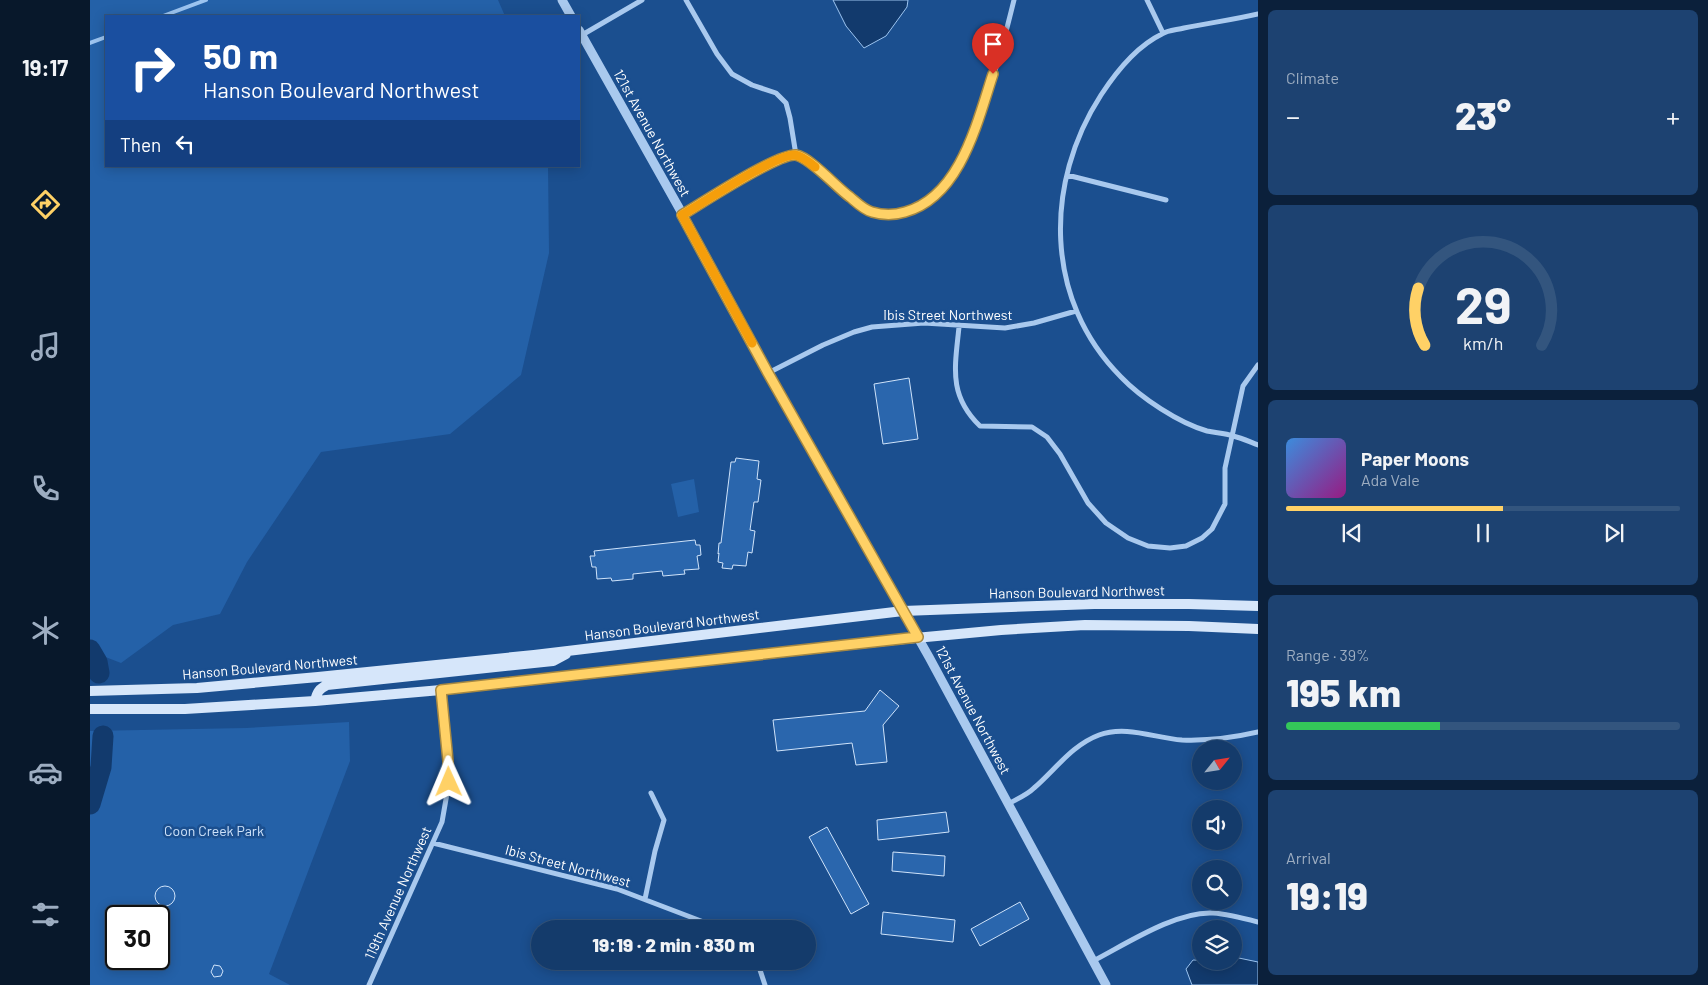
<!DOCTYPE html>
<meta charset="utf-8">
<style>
:root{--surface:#143b6b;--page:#1d4271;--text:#f1f3f6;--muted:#9dadc1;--line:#33557e;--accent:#ffd166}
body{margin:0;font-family:Barlow,sans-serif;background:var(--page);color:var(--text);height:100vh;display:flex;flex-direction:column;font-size:19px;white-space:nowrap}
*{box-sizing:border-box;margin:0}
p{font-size:16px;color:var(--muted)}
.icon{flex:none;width:28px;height:28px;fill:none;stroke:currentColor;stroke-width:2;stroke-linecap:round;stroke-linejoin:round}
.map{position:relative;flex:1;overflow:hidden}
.drawer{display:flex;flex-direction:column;gap:10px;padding:10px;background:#0b203b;width:450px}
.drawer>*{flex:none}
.guide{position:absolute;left:15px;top:15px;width:475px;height:152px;border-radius:0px;box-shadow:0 2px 12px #0003,0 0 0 1px var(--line);background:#1a4fa0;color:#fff;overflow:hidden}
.needle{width:32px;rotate:60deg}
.controls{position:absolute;left:1102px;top:740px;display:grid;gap:10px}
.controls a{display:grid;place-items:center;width:50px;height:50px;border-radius:50%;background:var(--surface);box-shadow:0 2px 12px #0003,0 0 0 1px var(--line);font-size:25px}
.speed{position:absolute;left:15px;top:905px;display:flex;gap:10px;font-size:25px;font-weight:700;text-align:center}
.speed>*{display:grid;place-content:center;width:65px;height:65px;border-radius:50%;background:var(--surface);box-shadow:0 2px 12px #0003,0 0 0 1px var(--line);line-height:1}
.speed .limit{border:2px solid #111;border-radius:8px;background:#fff;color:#111}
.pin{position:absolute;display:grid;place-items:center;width:42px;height:42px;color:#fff;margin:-51px -21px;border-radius:50% 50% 50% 0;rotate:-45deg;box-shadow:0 0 5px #0007}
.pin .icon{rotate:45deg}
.me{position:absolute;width:55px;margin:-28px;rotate:359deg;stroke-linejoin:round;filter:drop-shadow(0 0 4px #0008)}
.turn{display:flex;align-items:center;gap:18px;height:105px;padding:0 15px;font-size:22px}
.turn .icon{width:65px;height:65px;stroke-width:2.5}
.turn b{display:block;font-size:35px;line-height:42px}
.then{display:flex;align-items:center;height:48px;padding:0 15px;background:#0003;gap:10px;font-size:19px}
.big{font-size:38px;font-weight:800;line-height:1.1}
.drawer .widget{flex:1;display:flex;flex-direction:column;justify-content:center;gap:8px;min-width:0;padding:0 18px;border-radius:8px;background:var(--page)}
.drawer .dial{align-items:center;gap:0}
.dial svg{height:130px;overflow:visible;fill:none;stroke:var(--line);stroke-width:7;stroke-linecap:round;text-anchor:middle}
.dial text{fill:var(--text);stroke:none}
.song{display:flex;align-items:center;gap:15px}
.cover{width:60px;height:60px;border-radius:8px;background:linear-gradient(135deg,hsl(210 70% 55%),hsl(310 70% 35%))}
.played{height:5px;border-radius:2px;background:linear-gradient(90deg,var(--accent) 55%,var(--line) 55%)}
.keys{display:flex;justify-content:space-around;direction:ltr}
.heat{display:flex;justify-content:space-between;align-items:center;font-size:28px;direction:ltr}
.charge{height:8px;border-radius:4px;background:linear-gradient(90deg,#34c759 39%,var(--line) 0)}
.trip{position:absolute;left:441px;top:920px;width:285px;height:50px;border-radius:25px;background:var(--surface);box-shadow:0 2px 12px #0003,0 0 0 1px var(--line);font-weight:800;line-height:50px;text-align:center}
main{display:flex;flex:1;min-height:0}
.menu{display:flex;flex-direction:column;width:90px;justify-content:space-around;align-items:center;background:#08182b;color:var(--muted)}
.menu .icon{width:35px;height:35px}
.menu .active{color:var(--accent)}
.menu b{font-size:22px;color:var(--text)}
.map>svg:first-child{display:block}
.green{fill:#2461a8;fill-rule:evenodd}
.water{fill:#123a6d;stroke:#9cc4f0}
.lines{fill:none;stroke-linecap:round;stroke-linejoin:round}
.stream{stroke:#9cc4f0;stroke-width:4}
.river{stroke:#123a6d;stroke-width:21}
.building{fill:#2a66ad;stroke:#cfe3fa}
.minor{stroke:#a9c9ee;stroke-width:5}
.tertiary{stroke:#a9c9ee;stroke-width:9}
.secondary{stroke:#d6e6fa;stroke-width:10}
.route-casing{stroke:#a68842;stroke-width:12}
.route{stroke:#ffd166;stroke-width:9}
.slow{stroke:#f59e0b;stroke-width:9}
.labels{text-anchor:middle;stroke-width:5;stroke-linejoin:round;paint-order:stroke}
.street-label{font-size:14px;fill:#fff;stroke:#1b4f8f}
.park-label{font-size:14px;fill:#cfe3fa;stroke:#1b4f8f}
</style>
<main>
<nav class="menu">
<b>19:17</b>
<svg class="icon active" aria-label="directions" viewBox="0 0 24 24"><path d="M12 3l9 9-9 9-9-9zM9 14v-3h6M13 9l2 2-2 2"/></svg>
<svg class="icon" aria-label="music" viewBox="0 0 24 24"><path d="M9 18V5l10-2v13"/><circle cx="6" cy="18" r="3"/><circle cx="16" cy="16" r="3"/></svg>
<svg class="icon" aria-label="phone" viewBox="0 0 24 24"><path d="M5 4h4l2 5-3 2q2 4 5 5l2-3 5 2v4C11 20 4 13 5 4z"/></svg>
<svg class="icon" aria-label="climate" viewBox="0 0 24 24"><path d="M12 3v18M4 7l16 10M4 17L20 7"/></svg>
<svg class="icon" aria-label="car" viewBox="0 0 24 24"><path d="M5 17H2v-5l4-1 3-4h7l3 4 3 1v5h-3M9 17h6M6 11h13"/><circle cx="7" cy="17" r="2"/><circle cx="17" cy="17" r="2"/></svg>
<svg class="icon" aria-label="filters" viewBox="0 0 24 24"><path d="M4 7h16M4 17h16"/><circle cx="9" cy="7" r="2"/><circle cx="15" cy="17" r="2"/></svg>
</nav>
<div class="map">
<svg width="1168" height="985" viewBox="0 0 1168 985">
<rect width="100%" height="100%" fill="#1b4f8f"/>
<!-- green -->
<path class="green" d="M0,0H408L415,16H16V166H458L459,253L431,375L360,434L231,452L157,562L130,614L83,625L31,663L0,651Z
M604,479L609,512L588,517L581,484Z
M259,722L260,761L179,974L200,985H0V731L156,728ZM26,916H69V959H26Z"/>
<!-- water -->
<path class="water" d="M743,0H818L817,7L796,36L774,48L756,26Z
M1144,957L1168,962V985H1102L1096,969L1103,960L1144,961Z"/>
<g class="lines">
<!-- stream -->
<path class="stream" d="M73,16L116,0
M0,43L16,37"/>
<!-- river -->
<path class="river" d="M0,650L7,662L9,673
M0,804L11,767L13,736"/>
</g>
<!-- building -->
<path class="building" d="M819,378L828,439L793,444L784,384Z
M646,458L669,461L667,479L671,480L668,502H664L660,530L665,531L662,553L658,552L656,566L643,565L642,569L632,568L633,563L628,562L629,553L628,554L629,543H631L641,462H645Z
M605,540L606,545H610L611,555L607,556L609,569L594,570L595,574L573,576L572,571L543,574V579L522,581L521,578L507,579L506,567H502L500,556H505L504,551Z
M790,690L809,706L793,725L797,762L766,765L762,743L687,751L683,720L775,711Z
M856,812L859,832L788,840L787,820Z
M737,827L779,904L761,914L719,837Z
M803,852L855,856L854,876L802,871Z
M65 896a10 10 0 1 1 20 0a10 10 0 1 1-20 0Z
M930,902L939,919L890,946L881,929Z
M793,912L865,920L863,942L791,934Z
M124,965L130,966L133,971L131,976L124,977L121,972Z"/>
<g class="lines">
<!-- minor -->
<path class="minor" d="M596,0L627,54L642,74L662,85L686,93L696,103L700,118L706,155
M1057,0L1073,33
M1168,14C1143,20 1118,23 1094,28C1087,30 1078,30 1072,34C1047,46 1026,72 1011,95C954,183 954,300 1031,377C1051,398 1089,423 1117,431C1126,433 1135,433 1143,436C1152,438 1160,442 1168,445
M492,35L552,0
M977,175L1076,200
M593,215C611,204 689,153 706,155C723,157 759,203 781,212C785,214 791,213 796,214C814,216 834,208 847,195C858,185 865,170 872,157C896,109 911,53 924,0
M869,327C865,367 858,395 890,426L942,427L957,437L970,454L998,503L1016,523L1038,538L1058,546L1080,548L1096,546L1112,538L1122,529L1135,504V468L1153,386L1168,365
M678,373L733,345L764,332L782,327L834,323L915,328L944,323L986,311
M918,804C927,799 937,795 944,788C965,770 982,745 1009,735C1036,725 1065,738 1092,740C1118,741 1142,738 1168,732
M343,843L527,889L632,929
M555,899L565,851L574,820L561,793
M665,961L669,967L675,985
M1003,961C1036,944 1086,911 1123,913C1138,914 1153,918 1168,922
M279,985L352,822L359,782L358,761L351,690"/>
<!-- tertiary -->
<path class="tertiary" d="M472,0L481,16
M489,30L593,215L678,373L839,657L1016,985"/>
<!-- secondary -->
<path class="secondary" d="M0,691L107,688L228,677L444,655L813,611L1004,604H1099L1168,606
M225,701C227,692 229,689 237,685L463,661L476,654
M0,709H95L225,701L351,690L804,640L911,630L995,625L1099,626L1168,629"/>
</g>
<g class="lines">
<defs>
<path id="route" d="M359,782L358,761L351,690L828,637L678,373L592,215C612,203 688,153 706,155C721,158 747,188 760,197C766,202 774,210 782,212C792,215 805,215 815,212C870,197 887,123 903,74"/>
</defs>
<!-- route casing -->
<use href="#route" class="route-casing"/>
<!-- route -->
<use href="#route" class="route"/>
<!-- slow -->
<path class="slow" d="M662,343L592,215C613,203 686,154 705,155C712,156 719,162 725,167"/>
</g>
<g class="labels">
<!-- street labels -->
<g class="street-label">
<text transform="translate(562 133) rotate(61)" y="5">121st Avenue Northwest</text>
<text x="858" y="320">Ibis Street Northwest</text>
<text transform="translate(987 592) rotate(-1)" y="5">Hanson Boulevard Northwest</text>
<text transform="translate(582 625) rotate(-7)" y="5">Hanson Boulevard Northwest</text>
<text transform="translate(180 667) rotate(-5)" y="5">Hanson Boulevard Northwest</text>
<text transform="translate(883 710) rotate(62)" y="5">121st Avenue Northwest</text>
<text transform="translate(478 866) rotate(15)" y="5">Ibis Street Northwest</text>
<text transform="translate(308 893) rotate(-66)" y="5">119th Avenue Northwest</text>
</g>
<!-- park labels -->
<g class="park-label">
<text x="124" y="836">Coon Creek Park</text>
</g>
</g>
</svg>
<div class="controls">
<a><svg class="needle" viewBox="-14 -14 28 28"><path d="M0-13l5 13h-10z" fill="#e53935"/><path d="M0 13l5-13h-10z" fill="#9dadc1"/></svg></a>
<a><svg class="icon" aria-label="sound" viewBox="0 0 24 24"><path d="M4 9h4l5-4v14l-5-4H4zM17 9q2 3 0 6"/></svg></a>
<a><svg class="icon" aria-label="search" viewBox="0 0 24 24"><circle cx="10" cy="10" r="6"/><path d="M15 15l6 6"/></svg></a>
<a><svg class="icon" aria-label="layers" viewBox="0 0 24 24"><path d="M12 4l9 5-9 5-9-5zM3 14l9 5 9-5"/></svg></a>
</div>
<div class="speed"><div class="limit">30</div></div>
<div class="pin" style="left:903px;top:74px;background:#d93025"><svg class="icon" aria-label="arrive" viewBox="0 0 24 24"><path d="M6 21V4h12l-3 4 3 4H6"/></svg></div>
<svg class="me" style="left:359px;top:782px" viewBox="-20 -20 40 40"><path d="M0-17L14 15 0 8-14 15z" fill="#ffd166" stroke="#fff" stroke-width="4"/></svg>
<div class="trip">19:19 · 2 min · 830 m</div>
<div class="guide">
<div class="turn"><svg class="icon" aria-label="right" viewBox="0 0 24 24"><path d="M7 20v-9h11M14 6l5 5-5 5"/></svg><div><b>50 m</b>Hanson Boulevard Northwest</div></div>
<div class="then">Then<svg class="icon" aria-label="left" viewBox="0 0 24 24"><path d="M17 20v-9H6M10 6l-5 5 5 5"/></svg></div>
</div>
</div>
<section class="drawer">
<div class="widget"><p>Climate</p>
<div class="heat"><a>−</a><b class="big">23°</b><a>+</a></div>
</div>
<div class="widget dial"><svg viewBox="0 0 100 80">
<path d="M14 69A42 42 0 1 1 86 69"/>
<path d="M14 69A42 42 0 0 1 10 34" stroke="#ffd166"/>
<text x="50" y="56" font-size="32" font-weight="700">29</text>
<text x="50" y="72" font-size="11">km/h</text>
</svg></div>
<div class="widget">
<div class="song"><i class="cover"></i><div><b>Paper Moons</b><p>Ada Vale</p></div></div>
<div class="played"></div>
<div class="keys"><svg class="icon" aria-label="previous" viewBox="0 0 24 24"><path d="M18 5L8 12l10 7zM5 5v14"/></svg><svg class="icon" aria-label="pause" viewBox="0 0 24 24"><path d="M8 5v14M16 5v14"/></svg><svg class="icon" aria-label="next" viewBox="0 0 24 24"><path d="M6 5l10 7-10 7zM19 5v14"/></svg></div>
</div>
<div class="widget"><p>Range · 39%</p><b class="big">195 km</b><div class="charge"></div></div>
<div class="widget"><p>Arrival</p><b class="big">19:19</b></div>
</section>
</main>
